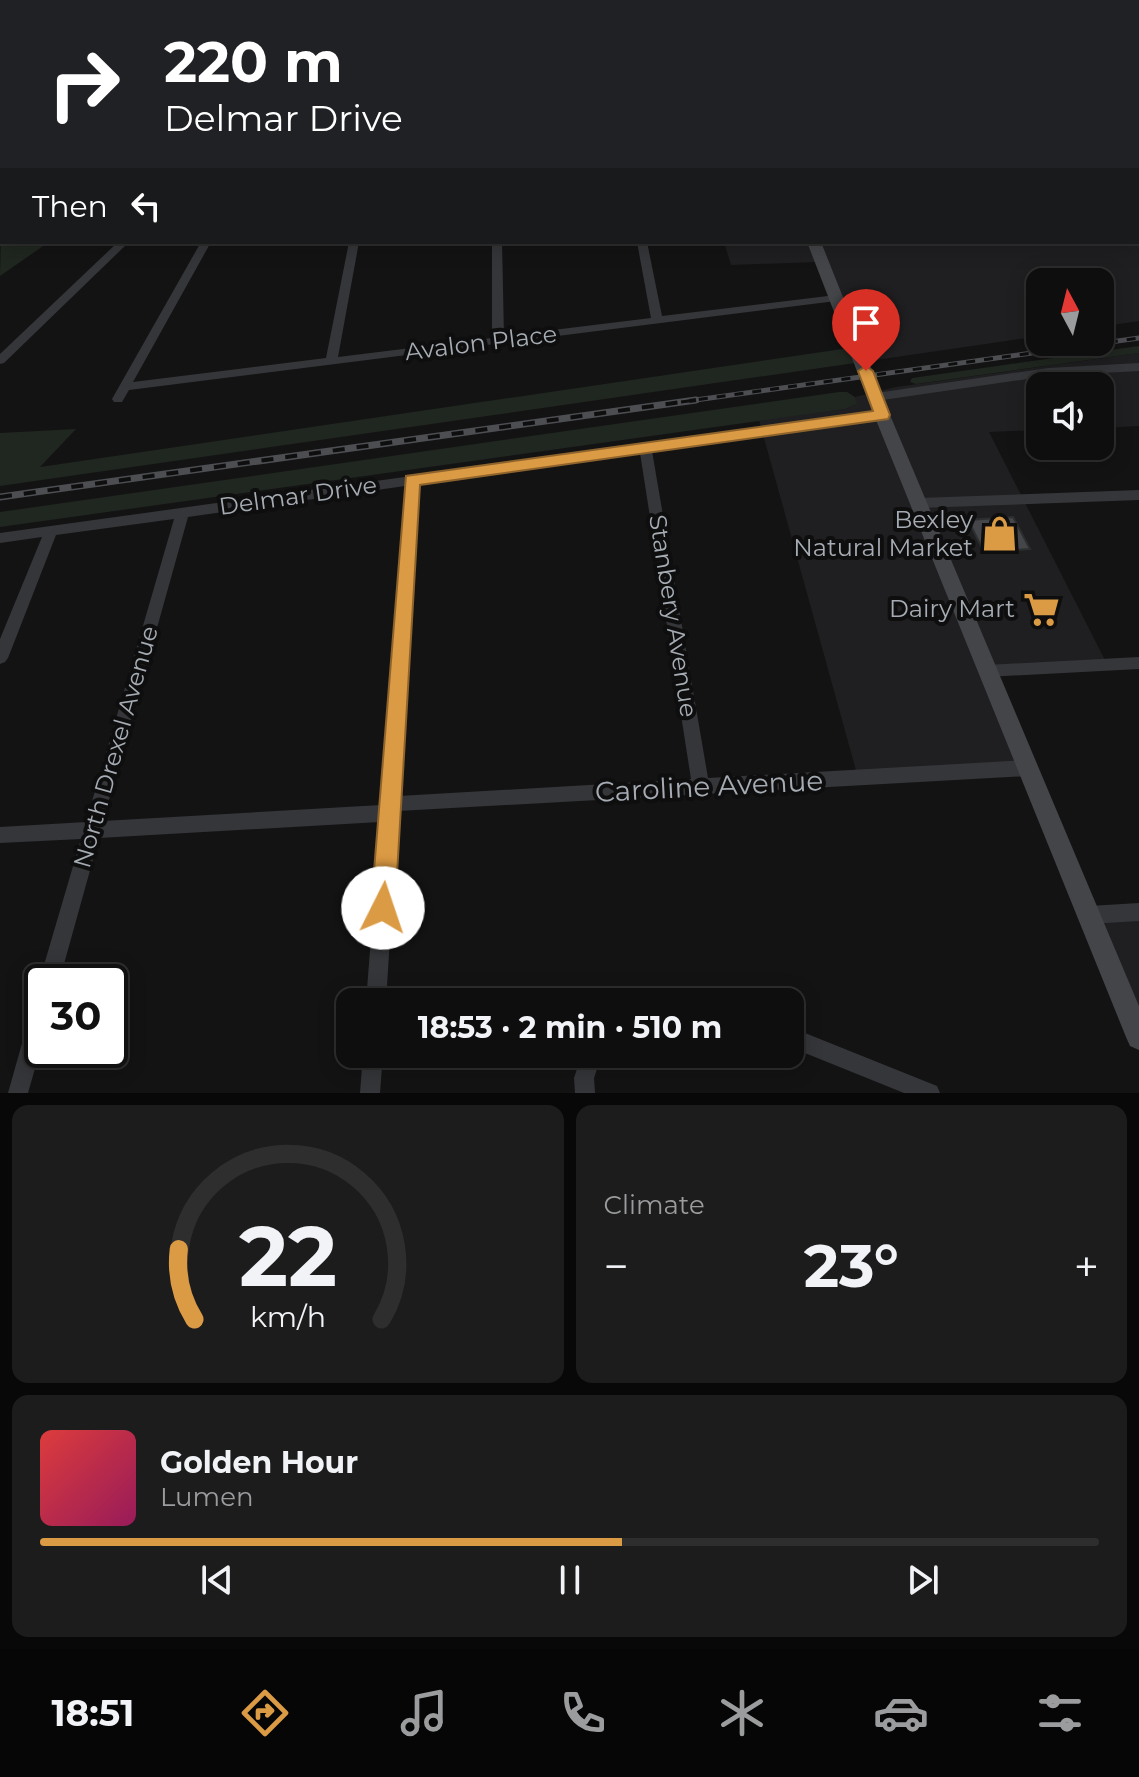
<!DOCTYPE html>
<meta charset="utf-8">
<style>
:root{--surface:#0e0e0f;--page:#1c1c1d;--text:#f1f3f6;--muted:#9b9c9e;--line:#2e2e2f;--accent:#db9a44}
body{margin:0;font-family:Montserrat,sans-serif;background:var(--page);color:var(--text);height:100vh;display:flex;flex-direction:column;font-size:30px;white-space:nowrap}
*{box-sizing:border-box;margin:0}
p{font-size:26px;color:var(--muted)}
.icon{flex:none;width:44px;height:44px;fill:none;stroke:currentColor;stroke-width:2;stroke-linecap:round;stroke-linejoin:round}
.map{position:relative;height:1093px;overflow:hidden}
.panel{display:flex;flex-direction:column;gap:12px;padding:12px;background:#080808;flex:1}
.panel>*{flex:none}
.hud{position:absolute;left:0px;top:0px;width:1140px;height:244px;box-shadow:0 4px 20px #0003,0 0 0 2px var(--line);background:#202124;color:#fff;overflow:hidden}
.needle{width:52px;rotate:353deg}
.tools{position:absolute;left:1026px;top:268px;display:grid;gap:16px}
.tools a{display:grid;place-items:center;width:88px;height:88px;border-radius:16px;background:var(--surface);box-shadow:0 4px 20px #0003,0 0 0 2px var(--line);font-size:40px}
.speed{position:absolute;left:24px;top:964px;display:flex;gap:16px;font-size:40px;font-weight:700;text-align:center}
.speed>*{display:grid;place-content:center;width:104px;height:104px;border-radius:50%;background:var(--surface);box-shadow:0 4px 20px #0003,0 0 0 2px var(--line);line-height:1}
.speed .limit{border:4px solid #111;border-radius:12px;background:#fff;color:#111}
.pin{position:absolute;display:grid;place-items:center;width:68px;height:68px;color:#fff;margin:-82px -34px;border-radius:50% 50% 50% 0;rotate:-45deg;box-shadow:0 0 8px #0007}
.pin .icon{rotate:45deg}
.me{position:absolute;width:88px;margin:-44px;rotate:4deg;stroke-linejoin:round;filter:drop-shadow(0 0 6px #0008)}
.turn{display:flex;align-items:center;gap:28px;height:168px;padding:0 32px;font-size:36px}
.turn .icon{width:104px;height:104px;stroke-width:2.5}
.turn b{display:block;font-size:56px;line-height:68px}
.then{display:flex;align-items:center;height:76px;padding:0 32px;background:#0003;gap:16px;font-size:30px}
.big{font-size:60px;font-weight:700;line-height:1.1}
.panel .card{flex:1;display:flex;flex-direction:column;justify-content:center;gap:12px;min-width:0;padding:0 28px;border-radius:16px;background:var(--page)}
.panel .dial{align-items:center;gap:0}
.dial svg{height:208px;overflow:visible;fill:none;stroke:var(--line);stroke-width:7;stroke-linecap:round;text-anchor:middle}
.dial text{fill:var(--text);stroke:none}
.song{display:flex;align-items:center;gap:24px}
.cover{width:96px;height:96px;border-radius:12px;background:linear-gradient(135deg,hsl(0 70% 55%),hsl(330 70% 35%))}
.played{height:8px;border-radius:4px;background:linear-gradient(90deg,var(--accent) 55%,var(--line) 55%)}
.keys{display:flex;justify-content:space-around;direction:ltr}
.heat{display:flex;justify-content:space-between;align-items:center;font-size:44px;direction:ltr}
.panel .tiles{flex:1;display:grid;gap:12px;grid-template-columns:1fr 1fr}
.card:last-child{grid-column:span 2}
.trip{position:absolute;left:336px;top:988px;width:468px;height:80px;border-radius:16px;background:var(--surface);box-shadow:0 4px 20px #0003,0 0 0 2px var(--line);font-weight:700;line-height:80px;text-align:center}
.tabs{display:flex;height:128px;justify-content:space-around;align-items:center;background:#060606;color:var(--muted)}
.tabs .icon{width:56px;height:56px}
.tabs .selected{color:var(--accent)}
.tabs b{font-size:36px;color:var(--text)}
.map>svg:first-child{display:block}
.built{fill:#1f1f21}
.green{fill:#202620}
.building{fill:#454649;stroke:#2d2e30;stroke-width:2}
.lines{fill:none;stroke-linecap:round;stroke-linejoin:round}
.street{fill:#353639;fill-rule:evenodd}
.secondary{fill:#434549;fill-rule:evenodd}
.primary{fill:#515358;fill-rule:evenodd}
.highway{fill:#616469;fill-rule:evenodd}
.rail-far1-casing{stroke:#4c4e52;stroke-width:5}
.rail-casing{stroke:#4c4e52;stroke-width:7}
.rail-far1{stroke:#0e0e0f;stroke-width:3;stroke-dasharray:9;stroke-linecap:butt}
.rail{stroke:#0e0e0f;stroke-width:4;stroke-dasharray:12;stroke-linecap:butt}
.route{fill:#db9a44;stroke:#8e642c;stroke-width:2}
.labels{text-anchor:middle;stroke-width:8;stroke-linejoin:round;paint-order:stroke}
.street-label{font-size:24px;fill:#a6acb3;stroke:#0e0e0f}
.poi-label{font-size:24px;fill:#a6acb3;stroke:#0e0e0f;text-anchor:end}
.near-street-label{font-size:28px;fill:#a6acb3;stroke:#0e0e0f}
</style>
<div class="map">
<svg width="1139" height="1093" viewBox="0 0 1139 1093">
<rect width="100%" height="100%" fill="#131314"/>
<!-- built -->
<path class="built" d="M1139,115V321L1100,327V282H1040V336L855,363L816,262L731,265L724,242H1138Z
M1139,353V426L1100,428V386H1040V430L989,432L1107,664L988,669L1026,767L857,774L759,420L845,409L856,404L855,397L896,387Z
M1139,912V1045L1086,915Z"/>
<!-- green -->
<path class="green" d="M2,183V242H49L0,276Z
M1139,346V353L916,384L910,382L912,378Z
M849,348L855,363L0,486V433L76,429L40,467Z
M839,392H847L855,397L857,404L845,409L0,527V512Z"/>
<!-- building -->
<path class="building" d="M1013,517L1030,549L984,552L968,520Z"/>
<g class="lines">
<!-- street -->
<path class="street" d="M1012,0H1079L1075,2H1008Z
M1138,37H1139V41H1138Z
M118,242H129L4,363L0,364V354Z
M201,242H211L133,382L326,358L349,242H359L338,357L492,338V242H502L504,336L651,318L637,242H647L662,316L836,295L841,298L836,301L129,390L122,402H114L112,399Z
M1139,363V371L1048,376L876,401L870,397L876,393L1048,368Z
M882,411L888,415L886,418L652,451L708,778L1028,760L1034,763L1036,768L1034,773L1028,776L398,811L386,1002H366L380,822L99,838L59,982H42V989L39,982L81,839L0,843V827L86,822L174,519L56,535L8,658L5,662L0,664V639L42,537L0,543V533ZM640,453L691,779L399,796L418,484ZM405,486L381,805L103,821L188,517Z
M1139,490V500L919,508L912,503L919,498Z
M1139,657V669L987,677L981,676L979,671L981,666L987,665Z
M1139,903V921L1089,924L1082,922L1080,915L1082,908L1089,906Z
M42,998V1044L28,1093H8L32,1008L35,1001Z
M790,1027L937,1086L940,1093H904L790,1047Z
M363,1054H383L380,1093H360Z
M582,1054H602L594,1078L595,1093H575L574,1078Z"/>
<!-- secondary -->
<path class="secondary" d="M745,0H755L756,2H746Z
M807,242H821L890,415L1139,1006V1050L1130,1046L1126,1037L874,415Z"/>
<!-- primary -->
<path class="primary" d="M1138,84H1139V92H1138Z
M0,110H2V118H0Z"/>
<!-- highway -->
<path class="highway" d="M41,0H55L40,2Z
M76,0H89L75,2Z
M2,45V53L0,54V46Z
M0,66H2L0,76Z"/>
<defs>
<path id="rail-far1" d="M681,402L1139,338"/>
<path id="rail" d="M0,497L696,400"/>
</defs>
<!-- rail-far1 casing -->
<use href="#rail-far1" class="rail-far1-casing"/>
<!-- rail casing -->
<use href="#rail" class="rail-casing"/>
<!-- rail-far1 -->
<use href="#rail-far1" class="rail-far1"/>
<!-- rail -->
<use href="#rail" class="rail"/>
</g>
<!-- route -->
<path class="route" d="M866,366L873,371L890,415L888,419L420,485L395,908L391,916L383,920L374,916L371,908L406,476L873,411L858,371Z"/>
<!-- icons -->
<defs>
<symbol id="shop-bare" viewBox="-9 -9 18 18"><path d="M-5-2.5h2.3a2.7 3.5 0 0 1 5.4 0H5L5.5 6h-11ZM-1.5-2.5h3a1.5 2.3 0 0 0-3 0Z" fill="#db9a44" stroke="#0e0e0f" stroke-width="2.5" paint-order="stroke"/></symbol>
<symbol id="supermarket-bare" viewBox="-9 -9 18 18"><path d="M-6-5.5h2.5l.6 2H6L4.5 2H-2.5L-4.4-4H-6ZM-1.5 3.2a1.3 1.3 0 1 0 .1 0ZM3 3.2a1.3 1.3 0 1 0 .1 0Z" fill="#db9a44" stroke="#0e0e0f" stroke-width="2.5" paint-order="stroke"/></symbol>
</defs>
<g fill-rule="evenodd">
<use href="#shop-bare" x="974" y="508" width="51" height="51"/>
<use href="#supermarket-bare" x="1016" y="584" width="51" height="51"/>
</g>
<g class="labels">
<!-- street labels -->
<g class="street-label">
<text transform="translate(481 343) rotate(-7)" y="8">Avalon Place</text>
<text transform="translate(298 496) rotate(-8)" y="8">Delmar Drive</text>
<text transform="translate(673 616) rotate(81)" y="8">Stanbery Avenue</text>
<text transform="translate(116 747) rotate(-74)" y="8">North Drexel Avenue</text>
</g>
<!-- poi labels -->
<g class="poi-label">
<text x="973" y="528">Bexley<tspan x="973" dy="28">Natural Market</tspan></text>
<text x="1015" y="617">Dairy Mart</text>
</g>
<!-- near-street labels -->
<g class="near-street-label">
<text transform="translate(709 786) rotate(-3)" y="10">Caroline Avenue</text>
</g>
</g>
</svg>
<div class="tools">
<a><svg class="needle" viewBox="-14 -14 28 28"><path d="M0-13l5 13h-10z" fill="#e53935"/><path d="M0 13l5-13h-10z" fill="#9b9c9e"/></svg></a>
<a><svg class="icon" aria-label="sound" viewBox="0 0 24 24"><path d="M4 9h4l5-4v14l-5-4H4zM17 9q2 3 0 6"/></svg></a>
</div>
<div class="speed"><div class="limit">30</div></div>
<div class="pin" style="left:866px;top:371px;background:#d93025"><svg class="icon" aria-label="arrive" viewBox="0 0 24 24"><path d="M6 21V4h12l-3 4 3 4H6"/></svg></div>
<svg class="me" style="left:383px;top:908px" viewBox="-20 -20 40 40"><circle r="19" fill="#fff"/><path d="M0-13L10 11 0 6-10 11z" fill="#db9a44"/></svg>
<div class="trip">18:53 · 2 min · 510 m</div>
<div class="hud">
<div class="turn"><svg class="icon" aria-label="right" viewBox="0 0 24 24"><path d="M7 20v-9h11M14 6l5 5-5 5"/></svg><div><b>220 m</b>Delmar Drive</div></div>
<div class="then">Then<svg class="icon" aria-label="left" viewBox="0 0 24 24"><path d="M17 20v-9H6M10 6l-5 5 5 5"/></svg></div>
</div>
</div>
<section class="panel">
<div class="tiles">
<div class="card dial"><svg viewBox="0 0 100 80">
<path d="M14 69A42 42 0 1 1 86 69"/>
<path d="M14 69A42 42 0 0 1 8 42" stroke="#db9a44"/>
<text x="50" y="56" font-size="32" font-weight="700">22</text>
<text x="50" y="72" font-size="11">km/h</text>
</svg></div>
<div class="card"><p>Climate</p>
<div class="heat"><a>−</a><b class="big">23°</b><a>+</a></div>
</div>
<div class="card">
<div class="song"><i class="cover"></i><div><b>Golden Hour</b><p>Lumen</p></div></div>
<div class="played"></div>
<div class="keys"><svg class="icon" aria-label="previous" viewBox="0 0 24 24"><path d="M18 5L8 12l10 7zM5 5v14"/></svg><svg class="icon" aria-label="pause" viewBox="0 0 24 24"><path d="M8 5v14M16 5v14"/></svg><svg class="icon" aria-label="next" viewBox="0 0 24 24"><path d="M6 5l10 7-10 7zM19 5v14"/></svg></div>
</div>
</div>
</section>
<nav class="tabs">
<b>18:51</b>
<svg class="icon selected" aria-label="directions" viewBox="0 0 24 24"><path d="M12 3l9 9-9 9-9-9zM9 14v-3h6M13 9l2 2-2 2"/></svg>
<svg class="icon" aria-label="music" viewBox="0 0 24 24"><path d="M9 18V5l10-2v13"/><circle cx="6" cy="18" r="3"/><circle cx="16" cy="16" r="3"/></svg>
<svg class="icon" aria-label="phone" viewBox="0 0 24 24"><path d="M5 4h4l2 5-3 2q2 4 5 5l2-3 5 2v4C11 20 4 13 5 4z"/></svg>
<svg class="icon" aria-label="climate" viewBox="0 0 24 24"><path d="M12 3v18M4 7l16 10M4 17L20 7"/></svg>
<svg class="icon" aria-label="car" viewBox="0 0 24 24"><path d="M5 17H2v-5l4-1 3-4h7l3 4 3 1v5h-3M9 17h6M6 11h13"/><circle cx="7" cy="17" r="2"/><circle cx="17" cy="17" r="2"/></svg>
<svg class="icon" aria-label="filters" viewBox="0 0 24 24"><path d="M4 7h16M4 17h16"/><circle cx="9" cy="7" r="2"/><circle cx="15" cy="17" r="2"/></svg>
</nav>
